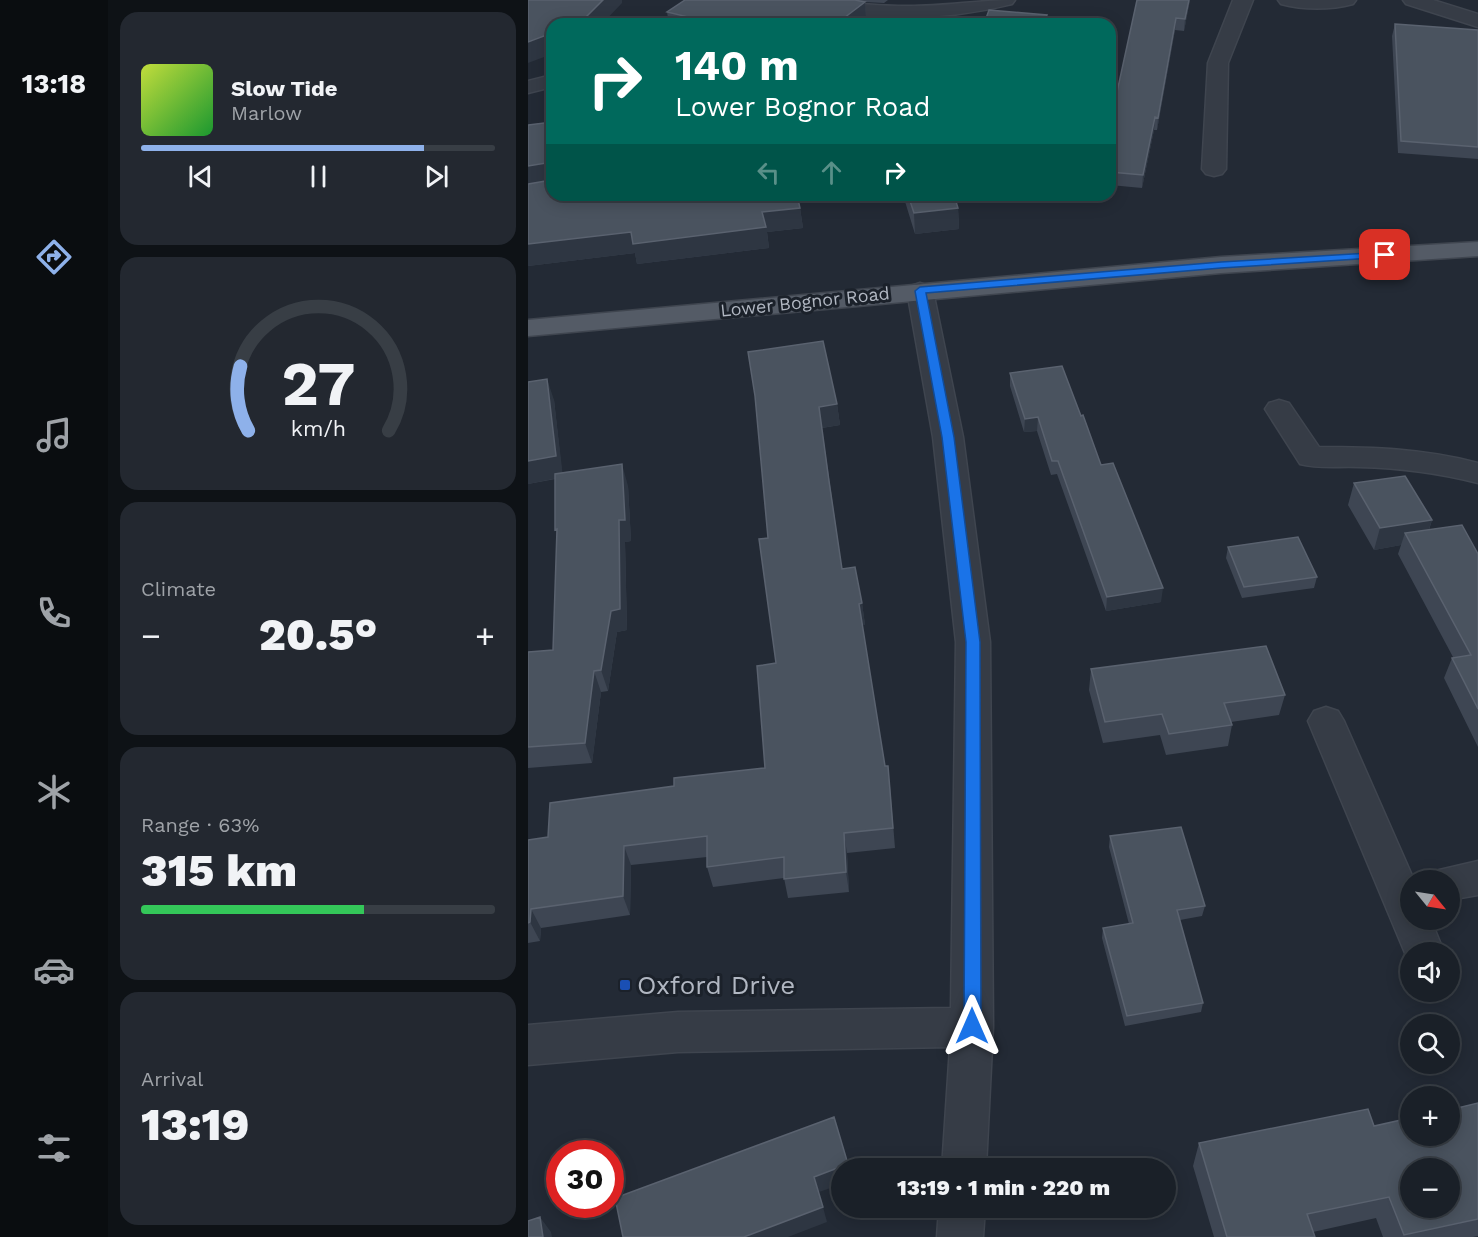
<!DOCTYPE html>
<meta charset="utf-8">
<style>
:root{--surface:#1a2028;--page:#232830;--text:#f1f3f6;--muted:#9fa3a8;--line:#383e45;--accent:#8eb1ea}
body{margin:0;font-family:"Work Sans",sans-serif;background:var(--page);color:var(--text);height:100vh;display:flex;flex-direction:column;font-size:22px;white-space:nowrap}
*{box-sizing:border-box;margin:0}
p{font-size:20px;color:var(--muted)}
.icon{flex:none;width:33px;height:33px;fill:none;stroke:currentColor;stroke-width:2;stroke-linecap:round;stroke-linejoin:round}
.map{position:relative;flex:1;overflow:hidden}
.sheet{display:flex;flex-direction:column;gap:12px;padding:12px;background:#0e1216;width:420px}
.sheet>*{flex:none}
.hud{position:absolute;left:18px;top:18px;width:570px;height:183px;border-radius:18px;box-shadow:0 3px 15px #0003,0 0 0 2px var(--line);background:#00695c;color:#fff;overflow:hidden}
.needle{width:39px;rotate:120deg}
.controls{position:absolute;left:872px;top:870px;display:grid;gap:12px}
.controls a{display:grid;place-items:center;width:60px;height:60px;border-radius:50%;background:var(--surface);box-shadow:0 3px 15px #0003,0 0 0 2px var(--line);font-size:30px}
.speed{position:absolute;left:18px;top:1140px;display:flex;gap:12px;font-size:30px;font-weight:700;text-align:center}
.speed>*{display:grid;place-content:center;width:78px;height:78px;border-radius:50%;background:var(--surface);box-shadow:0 3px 15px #0003,0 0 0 2px var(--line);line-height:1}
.speed .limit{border:9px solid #d22;background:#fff;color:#111}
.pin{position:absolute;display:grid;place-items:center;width:51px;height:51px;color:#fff;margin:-26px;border-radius:12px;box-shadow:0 3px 9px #0006}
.me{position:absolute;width:66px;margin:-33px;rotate:0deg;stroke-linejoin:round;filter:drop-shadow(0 0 4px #0008)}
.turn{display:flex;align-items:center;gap:21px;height:126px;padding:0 30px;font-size:27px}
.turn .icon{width:78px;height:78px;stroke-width:2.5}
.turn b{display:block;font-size:42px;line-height:51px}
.lanes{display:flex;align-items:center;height:57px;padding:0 30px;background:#0003;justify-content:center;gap:30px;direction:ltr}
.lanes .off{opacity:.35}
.big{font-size:45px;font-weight:800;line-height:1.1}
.sheet .card{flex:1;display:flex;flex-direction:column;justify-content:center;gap:9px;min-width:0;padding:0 21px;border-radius:18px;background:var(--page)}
.sheet .dial{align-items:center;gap:0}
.dial svg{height:156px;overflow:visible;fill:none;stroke:var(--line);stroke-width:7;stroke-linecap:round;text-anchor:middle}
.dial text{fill:var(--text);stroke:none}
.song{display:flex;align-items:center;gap:18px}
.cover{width:72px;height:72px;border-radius:9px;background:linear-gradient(135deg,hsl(70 70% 55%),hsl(130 70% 35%))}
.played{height:6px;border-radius:3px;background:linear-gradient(90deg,var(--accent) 80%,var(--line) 80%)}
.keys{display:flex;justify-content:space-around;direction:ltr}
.heat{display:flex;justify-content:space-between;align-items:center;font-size:33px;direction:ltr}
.charge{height:9px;border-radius:4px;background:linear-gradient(90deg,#34c759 63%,var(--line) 0)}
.trip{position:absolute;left:303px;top:1158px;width:345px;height:60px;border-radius:30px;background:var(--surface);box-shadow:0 3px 15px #0003,0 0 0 2px var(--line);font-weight:800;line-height:60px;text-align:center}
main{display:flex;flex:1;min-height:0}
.menu{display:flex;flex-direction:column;width:108px;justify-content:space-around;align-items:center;background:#0a0d10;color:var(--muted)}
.menu .icon{width:42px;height:42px}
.menu .on{color:var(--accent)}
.menu b{font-size:27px;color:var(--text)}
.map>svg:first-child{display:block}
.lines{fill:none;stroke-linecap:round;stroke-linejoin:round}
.minor-casing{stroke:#3f454f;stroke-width:3}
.major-casing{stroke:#3f454f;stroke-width:3}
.minor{fill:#363c46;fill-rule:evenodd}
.major{fill:#545b66;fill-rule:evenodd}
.wall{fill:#3e4653}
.shaded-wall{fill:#2e3642}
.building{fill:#4a535f;stroke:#5a626f;stroke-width:1.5;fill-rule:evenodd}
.route{fill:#1a73e8;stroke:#114b97;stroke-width:1.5}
.transit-dot{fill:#1a4fb4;stroke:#1b212a;stroke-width:2}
.labels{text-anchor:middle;stroke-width:6;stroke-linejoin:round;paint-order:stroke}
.far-street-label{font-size:18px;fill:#b1b7c2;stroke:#1b212a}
.near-poi-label{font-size:26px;fill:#b1b7c2;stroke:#1b212a;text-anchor:start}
</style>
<main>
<nav class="menu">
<b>13:18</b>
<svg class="icon on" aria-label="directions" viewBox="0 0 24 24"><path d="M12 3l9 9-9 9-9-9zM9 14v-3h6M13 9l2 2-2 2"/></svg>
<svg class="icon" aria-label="music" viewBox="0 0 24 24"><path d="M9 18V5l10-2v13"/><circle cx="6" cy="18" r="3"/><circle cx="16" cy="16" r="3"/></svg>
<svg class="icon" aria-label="phone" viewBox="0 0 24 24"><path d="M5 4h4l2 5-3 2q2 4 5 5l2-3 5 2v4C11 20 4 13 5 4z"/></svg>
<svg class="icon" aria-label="climate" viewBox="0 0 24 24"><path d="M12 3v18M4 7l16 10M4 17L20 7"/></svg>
<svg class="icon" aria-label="car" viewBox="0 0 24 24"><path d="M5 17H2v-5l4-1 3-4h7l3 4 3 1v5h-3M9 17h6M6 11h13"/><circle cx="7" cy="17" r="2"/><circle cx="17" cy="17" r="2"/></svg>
<svg class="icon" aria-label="filters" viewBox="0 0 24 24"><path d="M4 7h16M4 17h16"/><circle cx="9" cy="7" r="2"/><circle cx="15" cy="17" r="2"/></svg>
</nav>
<section class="sheet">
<div class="card">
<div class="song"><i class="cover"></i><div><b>Slow Tide</b><p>Marlow</p></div></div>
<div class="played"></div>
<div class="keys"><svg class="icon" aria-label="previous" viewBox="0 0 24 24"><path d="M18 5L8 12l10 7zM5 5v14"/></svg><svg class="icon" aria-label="pause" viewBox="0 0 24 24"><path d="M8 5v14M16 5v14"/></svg><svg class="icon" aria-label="next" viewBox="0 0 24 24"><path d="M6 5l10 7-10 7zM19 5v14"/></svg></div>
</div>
<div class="card dial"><svg viewBox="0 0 100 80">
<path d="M14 69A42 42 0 1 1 86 69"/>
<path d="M14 69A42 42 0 0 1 10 36" stroke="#8eb1ea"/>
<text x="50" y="56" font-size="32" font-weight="700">27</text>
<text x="50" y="72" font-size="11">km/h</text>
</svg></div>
<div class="card"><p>Climate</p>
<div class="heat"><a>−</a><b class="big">20.5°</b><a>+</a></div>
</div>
<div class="card"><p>Range · 63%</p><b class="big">315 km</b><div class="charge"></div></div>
<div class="card"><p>Arrival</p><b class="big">13:19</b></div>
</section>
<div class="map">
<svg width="950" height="1237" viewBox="0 0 950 1237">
<rect width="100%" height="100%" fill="#232a35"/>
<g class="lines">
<defs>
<path id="minor" d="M263,0C301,0 338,6 375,6C413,7 449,0 487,0L484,4C412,22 338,22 266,4Z
M705,0H725L700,63L698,169L694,174L686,176L678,174L674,169L680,63Z
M750,0H828L825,4C803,10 775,10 753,4Z
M875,0H905L950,14V27L878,4Z
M24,75V87L0,93V81Z
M392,283L401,286L405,291L435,437L462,642L465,1027L458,1168H414L422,1047L150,1052L0,1065V1025L150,1012L423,1008L428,642L405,437L379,291L383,286Z
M751,400L761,403L791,447C845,447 898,449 950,463V483C911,473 872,468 831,467C811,466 791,469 772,464L737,409L741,403Z
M798,707L810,711L816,721L886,880H882V920H903L916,952H882V965L780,721L786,711Z
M950,861V895L921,900V880H903L907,871Z
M411,1208H457L455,1237H409Z"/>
<path id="major" d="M950,242V256L693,273L0,336V320L693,257Z"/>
</defs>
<!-- minor casing -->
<use href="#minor" class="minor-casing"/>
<!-- major casing -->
<use href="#major" class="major-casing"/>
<!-- minor -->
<use href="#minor" class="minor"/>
<!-- major -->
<use href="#major" class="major"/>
</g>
<!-- wall -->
<path class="wall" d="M157,0H360L356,3L337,2L338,18L331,24H141L139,12Z
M609,0H662L656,31L647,30L629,130H626L614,188L582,185V124Z
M867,24L950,30V159L870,153L864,36Z
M24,122V195L272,208L275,228L239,232L241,248L109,264L107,253L0,266V125Z
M375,195H426L430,208L431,229L387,234Z
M482,373L553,416L573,465L633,602L578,611L529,474L523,475L509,431L496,432L482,386Z
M0,382L26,400L34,473L100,486L103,541L97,542L99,630L89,632L80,691L73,692L64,763L0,768V652L25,650L29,534L27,479L0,484Z
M227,396L309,404L312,425L294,428L314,569L334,603L337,625H334L357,766L362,786L367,848L319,853L321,892L260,898L256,878L185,887L179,867V857L103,865L102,915L13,928L12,941L0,943V840L20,837L146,786L237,768L248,663L240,538Z
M826,483L904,520L901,530L950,554V747L916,678L924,658L925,657L870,554L873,545L846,550L820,505Z
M700,547L789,577L786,588L714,598L698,558Z
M563,669L757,695L751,715L703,722L704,725L700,746L638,755L632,735L575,743L561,690Z
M582,836L677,906L674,916L652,920L675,1003L673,1012L597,1026L574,938L575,928L601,924L581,847Z
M950,1103V1236L945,1237H855L848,1218L785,1232L787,1237H686L665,1166L671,1143L846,1126Z"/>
<!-- shaded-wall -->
<path class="shaded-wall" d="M75,0H94V3L74,24H51Z
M661,0H662L656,31L657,19Z
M337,2L338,18L331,24H308Z
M648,18L647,30L629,130L630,118Z
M24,33V54L0,63V42Z
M627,117L626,130L614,188L615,175Z
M18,163L24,184L0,187V166Z
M272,208L275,228L239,232L241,248L109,264L107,253L0,266V244L234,212Z
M430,208L431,229L387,234L386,213Z
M19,379L26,400L35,477L0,484V461Z
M309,404L312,425L293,428L291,407Z
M510,417L509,431L496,432L497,419Z
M94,464L100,486L103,541L97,542L99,630L89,632L80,691L73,670L91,520Z
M904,520L897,541L877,533L873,545L846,550L852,528Z
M635,588L633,602L578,611L579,597Z
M334,603L337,625H333L331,604Z
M66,671L73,692L64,763L57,743Z
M316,833L319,853L321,892L318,872Z
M96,846L103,865L102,915L95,896Z
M3,909L13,928L12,941L2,922Z
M320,1164L321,1168H314V1184L291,1192L286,1177Z
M295,1207L299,1222L260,1237H216Z
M12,1217L23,1232L24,1237H15Z"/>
<!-- building -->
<path class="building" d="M0,0H75L51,24H24V33L0,42Z
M157,0H327L337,2L308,24H189L139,12Z
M609,0H661L657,19L648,18L630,118L627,117L615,175L582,172V124Z
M461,10L519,15L516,24H456Z
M867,24L950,30V147L873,141Z
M24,122V173L21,172V166L18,163L0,166V125Z
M24,180V195H269L272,208L234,212L238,227L105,244L103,232L0,244V184Z
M380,195H426L430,208L386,213Z
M295,341L309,404L291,407L301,481L314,569L327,567L334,603L331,604L357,766H360L365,828L316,833L318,872L256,879V857L179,867V836L96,846L95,896L3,909L2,922L0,923V840L20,837L22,803L146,786V778L237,768L229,666L248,663L231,539L240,538L227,396L220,352Z
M534,366L553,416L555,415L573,465L585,463L635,588L579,597L530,461H524L510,417L497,419L482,373Z
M19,379L28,456L0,461V382Z
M94,464L97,520H91L92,609L83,611L73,670L66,671L57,743L0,747V652L25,650L29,529L27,530V474Z
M877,476L904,520L852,528L826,483Z
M934,525L950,554V709L924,658L943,655L877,533Z
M770,537L789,577L716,587L700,547Z
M738,646L757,695L696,703L704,725L641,734L634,714L577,722L563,669Z
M653,827L677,906L649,910L675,1003L599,1016L575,928L605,923L582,836Z
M950,1103V1219L876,1235L861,1197L779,1214L787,1237H699L671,1143L840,1109L846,1126L882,1118V1136H921V1110ZM882,1168H921V1208H882Z
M306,1117L320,1164L286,1177L295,1207L216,1237H95L87,1198Z
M12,1217L15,1237H0V1221Z"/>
<!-- route -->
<path class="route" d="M857,252L860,253V257L693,268L398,293L426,437L452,642L453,1026L450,1032L444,1035L438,1032L436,1026L438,642L414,437L387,291L392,287L693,262Z"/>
<!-- markers -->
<rect class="transit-dot" x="91" y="979" width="12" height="12" rx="3"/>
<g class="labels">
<!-- far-street labels -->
<g class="far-street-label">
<text transform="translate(277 302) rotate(-6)" y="6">Lower Bognor Road</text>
</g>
<!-- near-poi labels -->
<g class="near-poi-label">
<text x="109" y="994">Oxford Drive</text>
</g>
</g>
</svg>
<div class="controls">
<a><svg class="needle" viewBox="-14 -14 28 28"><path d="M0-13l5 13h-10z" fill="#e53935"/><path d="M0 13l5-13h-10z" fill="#9fa3a8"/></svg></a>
<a><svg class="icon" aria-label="sound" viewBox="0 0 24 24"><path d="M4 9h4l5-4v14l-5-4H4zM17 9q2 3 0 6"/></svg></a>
<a><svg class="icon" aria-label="search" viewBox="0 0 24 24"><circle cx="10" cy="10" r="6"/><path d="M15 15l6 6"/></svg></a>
<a>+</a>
<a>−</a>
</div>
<div class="speed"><div class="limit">30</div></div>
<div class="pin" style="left:857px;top:255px;background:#d93025"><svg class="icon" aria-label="arrive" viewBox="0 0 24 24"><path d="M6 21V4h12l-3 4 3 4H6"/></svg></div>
<svg class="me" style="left:444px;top:1026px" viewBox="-20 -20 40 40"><path d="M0-17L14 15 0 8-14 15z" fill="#1a73e8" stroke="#fff" stroke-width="4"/></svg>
<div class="trip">13:19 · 1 min · 220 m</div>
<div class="hud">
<div class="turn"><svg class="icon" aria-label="right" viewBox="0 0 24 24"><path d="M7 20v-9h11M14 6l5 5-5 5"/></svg><div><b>140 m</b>Lower Bognor Road</div></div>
<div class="lanes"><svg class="icon off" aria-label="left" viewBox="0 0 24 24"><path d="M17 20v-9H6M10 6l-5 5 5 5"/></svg><svg class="icon off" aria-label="ahead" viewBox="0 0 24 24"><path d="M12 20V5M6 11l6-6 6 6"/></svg><svg class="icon" aria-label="right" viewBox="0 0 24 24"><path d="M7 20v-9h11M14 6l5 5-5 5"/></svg></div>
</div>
</div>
</main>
